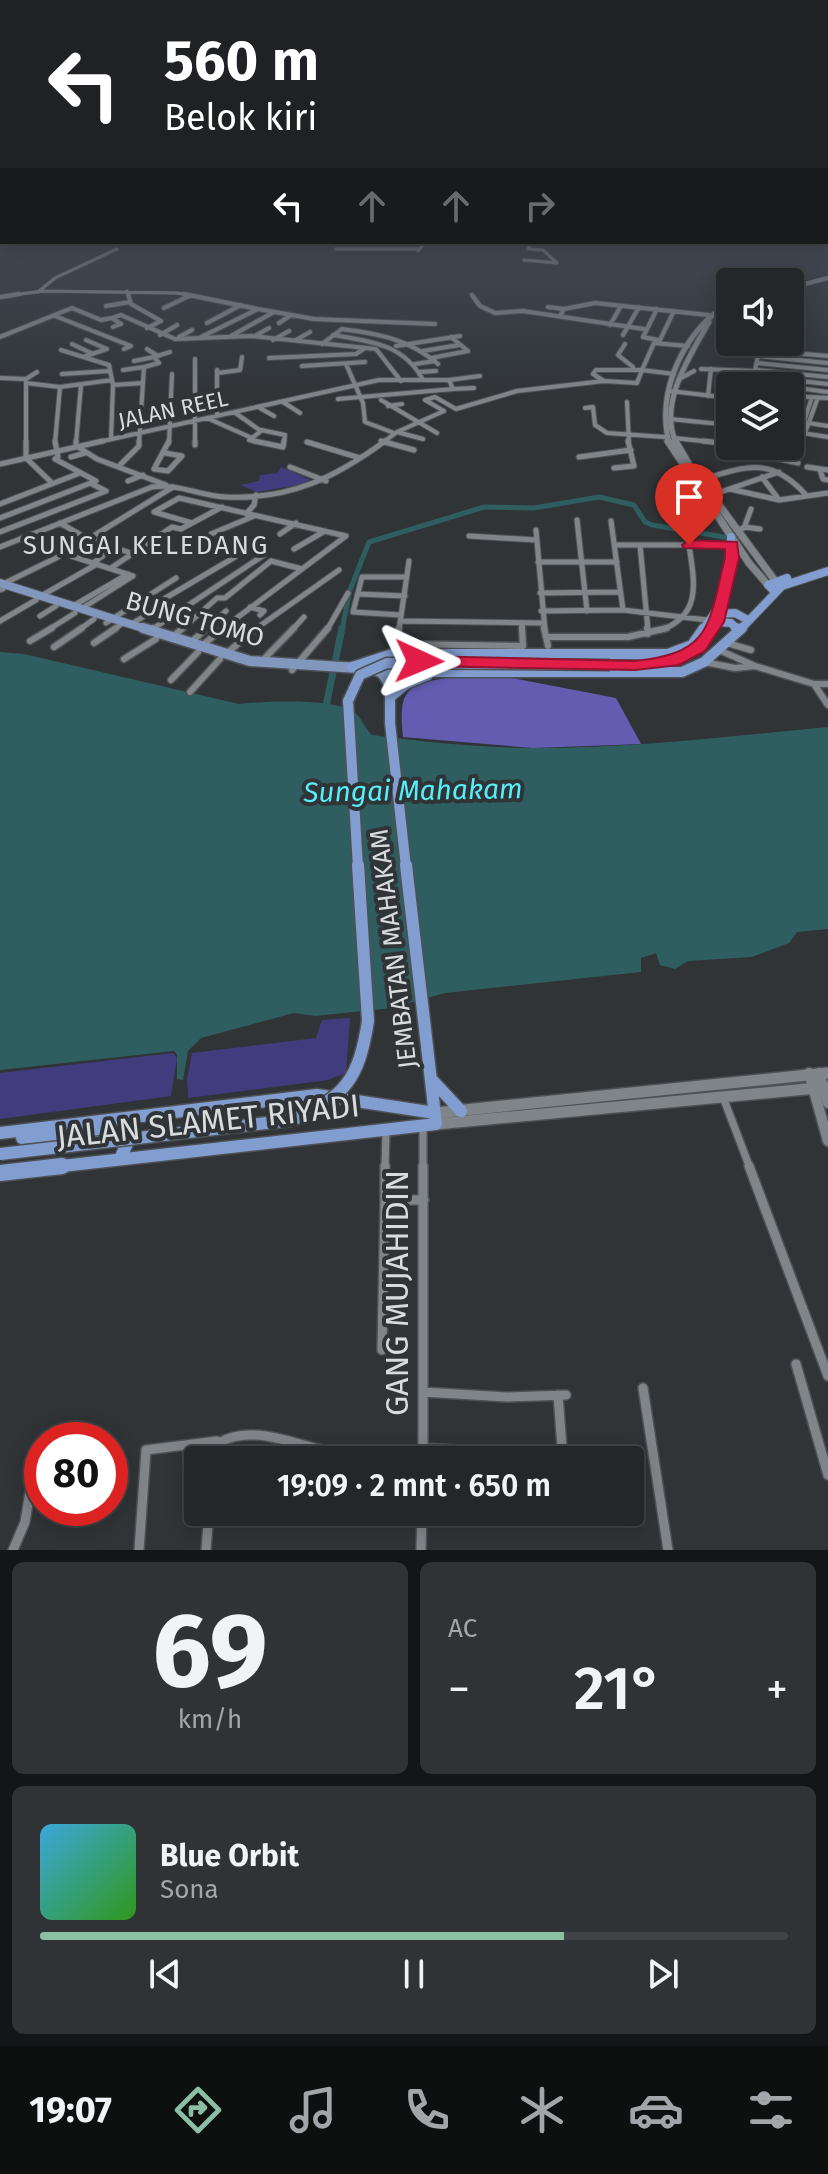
<!DOCTYPE html>
<html lang="id">
<meta charset="utf-8">
<style>
:root{--surface:#242729;--page:#303335;--text:#f1f3f6;--muted:#a3a5a8;--line:#414446;--accent:#8abfa5}
body{margin:0;font-family:"Fira Sans",sans-serif;background:var(--page);color:var(--text);height:100vh;display:flex;flex-direction:column;font-size:30px;white-space:nowrap}
*{box-sizing:border-box;margin:0}
p{font-size:26px;color:var(--muted)}
.icon{flex:none;width:44px;height:44px;fill:none;stroke:currentColor;stroke-width:2;stroke-linecap:round;stroke-linejoin:round}
.map{position:relative;height:1550px;overflow:hidden}
.sheet{display:flex;flex-direction:column;gap:12px;padding:12px;background:#141517;flex:1}
.sheet>*{flex:none}
.hud{position:absolute;left:0px;top:0px;width:828px;height:244px;box-shadow:0 4px 20px #0003,0 0 0 2px var(--line);background:#202124;color:#fff;overflow:hidden}
.tools{position:absolute;left:716px;top:268px;display:grid;gap:16px}
.tools a{display:grid;place-items:center;width:88px;height:88px;border-radius:8px;background:var(--surface);box-shadow:0 4px 20px #0003,0 0 0 2px var(--line);font-size:40px}
.speed{position:absolute;left:24px;top:1422px;display:flex;gap:16px;font-size:40px;font-weight:700;text-align:center}
.speed>*{display:grid;place-content:center;width:104px;height:104px;border-radius:50%;background:var(--surface);box-shadow:0 4px 20px #0003,0 0 0 2px var(--line);line-height:1}
.speed .limit{border:12px solid #d22;background:#fff;color:#111}
.pin{position:absolute;display:grid;place-items:center;width:68px;height:68px;color:#fff;margin:-82px -34px;border-radius:50% 50% 50% 0;rotate:-45deg;box-shadow:0 0 8px #0007}
.pin .icon{rotate:45deg}
.me{position:absolute;width:88px;margin:-44px;rotate:91deg;stroke-linejoin:round;filter:drop-shadow(0 0 6px #0008)}
.turn{display:flex;align-items:center;gap:28px;height:168px;padding:0 32px;font-size:36px}
.turn .icon{width:104px;height:104px;stroke-width:2.5}
.turn b{display:block;font-size:56px;line-height:68px}
.lanes{display:flex;align-items:center;height:76px;padding:0 32px;background:#0003;justify-content:center;gap:40px;direction:ltr}
.lanes .off{opacity:.35}
.big{font-size:60px;font-weight:600;line-height:1.1}
.sheet .tile{flex:1;display:flex;flex-direction:column;justify-content:center;gap:12px;min-width:0;padding:0 28px;border-radius:12px;background:var(--page)}
.sheet .dial{align-items:center;gap:0}
.dial b{font-size:104px;line-height:1}
.song{display:flex;align-items:center;gap:24px}
.cover{width:96px;height:96px;border-radius:12px;background:linear-gradient(135deg,hsl(200 70% 55%),hsl(110 70% 35%))}
.played{height:8px;border-radius:4px;background:linear-gradient(90deg,var(--accent) 70%,var(--line) 70%)}
.keys{display:flex;justify-content:space-around;direction:ltr}
.heat{display:flex;justify-content:space-between;align-items:center;font-size:44px;direction:ltr}
.sheet .tiles{flex:1;display:grid;gap:12px;grid-template-columns:1fr 1fr}
.tile:last-child{grid-column:span 2}
.trip{position:absolute;left:184px;top:1446px;width:460px;height:80px;border-radius:8px;background:var(--surface);box-shadow:0 4px 20px #0003,0 0 0 2px var(--line);font-weight:600;line-height:80px;text-align:center}
.tab-bar{display:flex;height:128px;justify-content:space-around;align-items:center;background:#0e1010;color:var(--muted)}
.tab-bar .icon{width:56px;height:56px}
.tab-bar .active{color:var(--accent)}
.tab-bar b{font-size:36px;color:var(--text)}
.map>svg:first-child{display:block}
.green{fill:#413c7e}
.forest{fill:#635db2}
.water{fill:#2f5e61}
.lines{fill:none;stroke-linecap:round;stroke-linejoin:round}
.canal-far1{stroke:#2f5e61;stroke-width:5}
.canal{stroke:#2f5e61;stroke-width:7}
.minor-far5-casing{stroke:#4e5154;stroke-width:4}
.minor-far4-casing{stroke:#4e5154;stroke-width:6}
.minor-far3-casing{stroke:#4e5154;stroke-width:7}
.minor-far2-casing{stroke:#4e5154;stroke-width:9}
.minor-far1-casing{stroke:#4e5154;stroke-width:10}
.minor-casing{stroke:#4e5154;stroke-width:12}
.tertiary-casing{stroke:#4e5154;stroke-width:13}
.secondary-far3-casing{stroke:#4e5154;stroke-width:5}
.secondary-far2-casing{stroke:#4e5154;stroke-width:7}
.secondary-far1-casing{stroke:#4e5154;stroke-width:9}
.secondary-casing{stroke:#4e5154;stroke-width:14}
.primary-far1-casing{stroke:#4e5154;stroke-width:10}
.primary-casing{stroke:#4e5154;stroke-width:13}
.trunk-far3-casing{stroke:#4e5154;stroke-width:10}
.trunk-far2-casing{stroke:#4e5154;stroke-width:13}
.trunk-far1-casing{stroke:#4e5154;stroke-width:15}
.trunk-casing{stroke:#4e5154;stroke-width:19}
.minor-far5{stroke:#808589;stroke-width:3}
.minor-far4{stroke:#808589;stroke-width:4}
.minor-far3{stroke:#808589;stroke-width:5}
.minor-far2{stroke:#808589;stroke-width:6}
.minor-far1{stroke:#808589;stroke-width:7}
.minor{stroke:#808589;stroke-width:9}
.tertiary{stroke:#808589;stroke-width:10}
.secondary-far3{stroke:#808589;stroke-width:4}
.secondary-far2{stroke:#808589;stroke-width:5}
.secondary-far1{stroke:#808589;stroke-width:7}
.secondary{stroke:#808589;stroke-width:11}
.primary-far1{stroke:#8297be;stroke-width:8}
.primary{stroke:#8297be;stroke-width:10}
.trunk-far3{stroke:#829dd0;stroke-width:8}
.trunk-far2{stroke:#829dd0;stroke-width:10}
.trunk-far1{stroke:#829dd0;stroke-width:12}
.trunk{stroke:#829dd0;stroke-width:16}
.trunk-bridge-far1-casing{stroke:#4e5154;stroke-width:13;stroke-linecap:butt}
.trunk-bridge-casing{stroke:#4e5154;stroke-width:15;stroke-linecap:butt}
.trunk-bridge-far1{stroke:#829dd0;stroke-width:10}
.trunk-bridge{stroke:#829dd0;stroke-width:12}
.route{fill:#e11d48;stroke:#92132f;stroke-width:2}
.labels{text-anchor:middle;stroke-width:8;stroke-linejoin:round;paint-order:stroke}
.far-street-label{font-size:22px;fill:#d9dcde;stroke:#303437}
.far-quarter-label{font-size:26px;letter-spacing:2px;fill:#d9dcde;stroke:#303437}
.street-label{font-size:26px;fill:#d9dcde;stroke:#303437}
.water-label{font-size:28px;font-style:italic;fill:#54eff8;stroke:#303437}
.near-street-label{font-size:32px;fill:#d9dcde;stroke:#303437}
</style>
<div class="map">
<svg width="828" height="1550" viewBox="0 0 828 1550">
<rect width="100%" height="100%" fill="#303437"/>
<!-- green -->
<path class="green" d="M281,467L315,482L257,492L240,485L259,481L260,475L277,473Z
M350,1018L346,1073L328,1080L188,1098L187,1080L192,1053L316,1038L322,1020Z
M173,1053L177,1058L171,1096L0,1119V1073Z"/>
<!-- forest -->
<path class="forest" d="M454,677H507L616,698L641,744L533,748L403,737C398,689 406,683 454,677Z"/>
<!-- water -->
<path class="water" d="M0,652L24,654L239,704C266,701 329,698 353,711C361,716 365,729 372,735C426,742 482,748 536,748C634,748 731,736 828,727V929L797,932L789,943L752,957L688,961L675,969L660,965L656,953L641,958V972L445,993L392,1008L315,1016L294,1013L201,1038L188,1051L183,1080L177,1079V1055L174,1051L0,1070Z"/>
<g class="lines">
<!-- canal-far1 -->
<path class="canal-far1" d="M342,630L350,590L369,542L484,507L534,508L599,497L634,505L645,522L652,525L730,538"/>
<!-- canal -->
<path class="canal" d="M325,711L342,628"/>
<defs>
<path id="minor-far5" d="M826,214L828,210
M826,226L828,221
M411,242L424,244L418,251
M352,243H411
M531,244H544
M336,249H420
M524,260L557,263L543,250L528,249L531,242
M127,291L129,296
M38,292L55,278L117,249
M177,293L194,296
M5,296L43,291L177,293H173"/>
<path id="minor-far4" d="M128,294L131,304L161,321L147,328
M184,294L258,309L201,337
M472,295L480,306L495,313L523,311L644,329
M0,297L19,294
M106,306L130,302
M548,307L564,309
M164,308L189,296
M258,309L314,319L435,324
M657,309L643,337L658,340
M55,316L131,346L124,349
M560,316L564,309L595,303L708,315
M207,323L241,305
M279,323L291,315
M610,325L621,306
M113,327L121,324L112,318L121,315L175,339L251,336L376,349L401,381
M160,335L177,325
M333,335C370,341 404,344 423,380
M623,335L639,307
M231,336L274,312
M255,336L269,328
M0,337L72,308L101,320L112,318
M179,337L192,330
M273,340L289,331
M296,340L310,332
M660,340L674,311
M72,344L93,354
M322,344L342,329C379,334 409,339 438,364
M625,344L618,355L633,367
M396,346L460,336
M147,349L158,356
M61,350L109,365L113,385L111,439
M423,351L459,345
M758,356L828,363
M828,356L759,350L754,376L828,384
M83,357L107,349L86,340
M154,357L170,352
M269,358L356,354L365,348
M431,358L468,351L451,337
M195,359V443
M134,361L154,357L159,363L144,367
M758,363L828,370
M346,364L363,403L365,422L394,433
M415,364L435,361
M302,366L365,362
M701,369L756,371
M123,370L144,367L139,443
M217,370V416
M596,370H642L637,383L604,381L593,374Z
M642,370L674,374
M642,370L654,343L688,346
M757,370L828,377
M419,372L436,371
M218,373L240,370L242,357
M62,374L109,371
M0,378L26,379L37,372
M681,378L694,371
M26,382V443
M26,383L60,387L55,443
M753,384L782,386
M113,385L143,383
M731,386L734,370
M60,387L112,380
M790,387L828,392
M453,389L474,388
M670,391L730,398
M708,396L711,369
M790,396L828,398
M338,399L453,389L449,380L480,376
M381,400L437,433
M283,402L300,413
M627,402L629,443
M388,406L402,404
M258,407L274,416
M585,408L593,407L595,425L607,433L665,437
M456,409L517,391L604,381
M207,418L252,438L261,431L234,412
M670,419L730,425
M808,423L828,426
M261,430L285,435L284,443
M790,431L828,437
M397,432L423,439
M801,432L811,400
M805,433L817,400
M674,438L721,443
M249,440L264,443
M381,441L389,443
M307,442L311,443
M76,443L81,385
M94,443L379,380H449
M169,443L172,374
M382,443L397,432L444,411L425,400L435,397L456,409"/>
<path id="minor-far3" d="M26,441V458L52,483
M195,441V445
M254,441L283,447L284,441
M381,441L414,450
M703,441L730,444
M307,442L360,458
M756,446L745,452L798,463
M775,446L800,450
M76,447V441
M78,447L97,459L166,485
M165,453L182,456L168,471L154,469L169,441
M71,457L85,453
M579,457L631,450
M0,464L103,441
M119,466L139,446V441
M290,467L326,481
M807,467L828,470
M614,468L634,466L628,441
M820,470L823,479L828,480
M762,477L779,500
M701,480C746,466 771,456 806,495
M128,481L143,475
M730,489L779,500L828,493
M712,495L779,472
M0,504L80,473
M246,514L254,505L256,495
M0,518L96,481L55,459L58,457L55,441
M577,520L587,611
M611,521L623,610
M60,523L81,535L133,554
M192,523L154,512L179,498L346,536L230,623L219,618
M744,527L760,529
M536,530L545,630
M737,530L744,528L751,509
M0,532L106,491L92,484
M211,534L254,516
M280,534L296,523
M469,536L536,540
M90,538L173,487
M20,539L37,548L46,547
M615,545H732
M640,545L648,630
M78,546L91,539
M0,547L152,487C178,483 200,496 225,497C289,500 335,478 385,441
M294,549L325,531
M71,556L133,576L81,609
M271,561L302,569
M538,562H617
M93,563L115,547
M111,568L172,527L181,529L222,507
M3,584L58,557
M0,590L3,589
M540,593L620,592
M358,594L405,596
M41,596L97,564
M73,606L128,574
M250,607L264,611L260,615
M140,610L152,606
M541,611L623,610L707,620
M401,615L353,612L362,577H406
M40,616L56,606
M0,621L36,600
M401,621L543,623
M106,623L176,578
M522,623V630
M130,625L157,608L152,606L235,557
M48,630L75,613
M79,630L94,619
M113,630L123,623
M151,630L264,555
M181,630L217,598H225L271,561
M205,630L226,611
M222,630L230,623
M254,630L339,570
M292,630L304,617
M327,630L348,593
M399,630L409,561
M661,630C703,615 694,580 689,545"/>
<path id="minor-far2" d="M399,628L397,644L523,646L522,628
M544,628L548,646
M647,628L648,634
M150,630L153,628
M172,637L183,628
M546,637H628L667,628
M30,641L52,628
M94,643L116,628
M190,643L207,628
M727,643L751,650
M54,647L82,628
M200,647L224,628
M719,650L755,666L814,684
M225,655L256,628
M124,659L156,639
M263,660L294,628
M704,662L735,668L755,666
M292,670L328,628
M171,680L198,652
M828,684H814L828,705
M190,692L220,659"/>
<path id="minor-far1" d="M723,1097L750,1168
M423,1125V1168
M385,1168L386,1130"/>
<path id="minor" d="M385,1166V1200H424
M423,1166V1460
M749,1166L828,1376
M382,1350L385,1200
M796,1364L828,1475
M643,1388L668,1550
M423,1392L507,1397L566,1395
M558,1395L563,1460
M423,1448L511,1453
M212,1460C215,1449 218,1441 230,1438C261,1428 297,1445 327,1451C353,1456 380,1457 407,1460
M13,1550L25,1522L32,1480
M139,1550L146,1450L217,1441
M206,1550L209,1512
M421,1550L422,1512"/>
<path id="tertiary" d="M809,1073L828,1141
M819,1073L828,1103"/>
<path id="secondary-far3" d="M790,288L828,278"/>
<path id="secondary-far2" d="M669,443C656,391 684,329 730,303
M676,443C658,403 690,356 709,322"/>
<path id="secondary-far1" d="M668,441L749,563L768,585
M675,441L688,463
M699,478L776,582"/>
<path id="secondary" d="M435,1113L828,1073
M436,1124L828,1087"/>
<path id="primary-far1" d="M0,583L149,630"/>
<path id="primary" d="M143,628L250,661L373,669L382,673L390,686"/>
<path id="trunk-far3" d="M774,591L768,585L787,578
M718,614L735,613L748,620
M716,622L731,623L738,630
M703,630L722,602
M710,630L727,583L731,537
M740,630L782,586L828,571"/>
<path id="trunk-far2" d="M736,628L738,630
M610,665C649,665 690,666 711,628
M352,667L392,654H668L692,645L704,628
M390,697L406,684L428,675
M348,701L358,867
M406,867L390,723V672H682L704,662L742,628"/>
<path id="trunk-far1" d="M358,865L368,1021
M433,1081L461,1111
M0,1133L317,1095L435,1113
M22,1138L114,1129L129,1139L121,1157
M44,1168L436,1124L406,865"/>
<path id="trunk" d="M0,1173L62,1166"/>
</defs>
<!-- minor-far5 casing -->
<use href="#minor-far5" class="minor-far5-casing"/>
<!-- minor-far4 casing -->
<use href="#minor-far4" class="minor-far4-casing"/>
<!-- minor-far3 casing -->
<use href="#minor-far3" class="minor-far3-casing"/>
<!-- minor-far2 casing -->
<use href="#minor-far2" class="minor-far2-casing"/>
<!-- minor-far1 casing -->
<use href="#minor-far1" class="minor-far1-casing"/>
<!-- minor casing -->
<use href="#minor" class="minor-casing"/>
<!-- tertiary casing -->
<use href="#tertiary" class="tertiary-casing"/>
<!-- secondary-far3 casing -->
<use href="#secondary-far3" class="secondary-far3-casing"/>
<!-- secondary-far2 casing -->
<use href="#secondary-far2" class="secondary-far2-casing"/>
<!-- secondary-far1 casing -->
<use href="#secondary-far1" class="secondary-far1-casing"/>
<!-- secondary casing -->
<use href="#secondary" class="secondary-casing"/>
<!-- primary-far1 casing -->
<use href="#primary-far1" class="primary-far1-casing"/>
<!-- primary casing -->
<use href="#primary" class="primary-casing"/>
<!-- trunk-far3 casing -->
<use href="#trunk-far3" class="trunk-far3-casing"/>
<!-- trunk-far2 casing -->
<use href="#trunk-far2" class="trunk-far2-casing"/>
<!-- trunk-far1 casing -->
<use href="#trunk-far1" class="trunk-far1-casing"/>
<!-- trunk casing -->
<use href="#trunk" class="trunk-casing"/>
<!-- minor-far5 -->
<use href="#minor-far5" class="minor-far5"/>
<!-- minor-far4 -->
<use href="#minor-far4" class="minor-far4"/>
<!-- minor-far3 -->
<use href="#minor-far3" class="minor-far3"/>
<!-- minor-far2 -->
<use href="#minor-far2" class="minor-far2"/>
<!-- minor-far1 -->
<use href="#minor-far1" class="minor-far1"/>
<!-- minor -->
<use href="#minor" class="minor"/>
<!-- tertiary -->
<use href="#tertiary" class="tertiary"/>
<!-- secondary-far3 -->
<use href="#secondary-far3" class="secondary-far3"/>
<!-- secondary-far2 -->
<use href="#secondary-far2" class="secondary-far2"/>
<!-- secondary-far1 -->
<use href="#secondary-far1" class="secondary-far1"/>
<!-- secondary -->
<use href="#secondary" class="secondary"/>
<!-- primary-far1 -->
<use href="#primary-far1" class="primary-far1"/>
<!-- primary -->
<use href="#primary" class="primary"/>
<!-- trunk-far3 -->
<use href="#trunk-far3" class="trunk-far3"/>
<!-- trunk-far2 -->
<use href="#trunk-far2" class="trunk-far2"/>
<!-- trunk-far1 -->
<use href="#trunk-far1" class="trunk-far1"/>
<!-- trunk -->
<use href="#trunk" class="trunk"/>
<defs>
<path id="trunk-bridge-far1" d="M348,701L360,675L387,663L610,665"/>
<path id="trunk-bridge" d="M0,1154L292,1120C346,1097 359,1078 368,1021"/>
</defs>
<!-- trunk-bridge-far1 casing -->
<use href="#trunk-bridge-far1" class="trunk-bridge-far1-casing"/>
<!-- trunk-bridge casing -->
<use href="#trunk-bridge" class="trunk-bridge-casing"/>
<!-- trunk-bridge-far1 -->
<use href="#trunk-bridge-far1" class="trunk-bridge-far1"/>
<!-- trunk-bridge -->
<use href="#trunk-bridge" class="trunk-bridge"/>
</g>
<!-- sky -->
<linearGradient id="sky" x2="0" y2="1"><stop stop-color="#1a1d1e"/><stop offset="0.45" stop-color="#48505e"/><stop offset="1" stop-color="#48505e" stop-opacity="0"/></linearGradient>
<rect width="828" height="397" fill="url(#sky)"/>
<!-- route -->
<path class="route" d="M689,540L737,542L739,558L724,622L705,651L679,665L635,670L419,666L411,661L419,656L635,661C713,653 708,625 725,558V549L684,548L682,545Z"/>
<g class="labels">
<!-- far-street labels -->
<g class="far-street-label">
<text transform="translate(173 409) rotate(-12)" y="8">JALAN REEL</text>
</g>
<!-- far-quarter labels -->
<g class="far-quarter-label">
<text x="146" y="554">SUNGAI KELEDANG</text>
</g>
<!-- street labels -->
<g class="street-label">
<text transform="translate(195 619) rotate(16)" y="9">BUNG TOMO</text>
<text transform="translate(393 949) rotate(-97)" y="9">JEMBATAN MAHAKAM</text>
</g>
<!-- water labels -->
<g class="water-label">
<text transform="translate(413 790) rotate(-1)" y="10">Sungai Mahakam</text>
</g>
<!-- near-street labels -->
<g class="near-street-label">
<text transform="translate(208 1121) rotate(-6)" y="11">JALAN SLAMET RIYADI</text>
<text transform="translate(397 1293) rotate(-90)" y="11">GANG MUJAHIDIN</text>
</g>
</g>
</svg>
<div class="tools">
<a><svg class="icon" aria-label="sound" viewBox="0 0 24 24"><path d="M4 9h4l5-4v14l-5-4H4zM17 9q2 3 0 6"/></svg></a>
<a><svg class="icon" aria-label="layers" viewBox="0 0 24 24"><path d="M12 4l9 5-9 5-9-5zM3 14l9 5 9-5"/></svg></a>
</div>
<div class="speed"><div class="limit">80</div></div>
<div class="pin" style="left:689px;top:545px;background:#d93025"><svg class="icon" aria-label="arrive" viewBox="0 0 24 24"><path d="M6 21V4h12l-3 4 3 4H6"/></svg></div>
<svg class="me" style="left:419px;top:661px" viewBox="-20 -20 40 40"><path d="M0-17L14 15 0 8-14 15z" fill="#e11d48" stroke="#fff" stroke-width="4"/></svg>
<div class="trip">19:09 · 2 mnt · 650 m</div>
<div class="hud">
<div class="turn"><svg class="icon" aria-label="left" viewBox="0 0 24 24"><path d="M17 20v-9H6M10 6l-5 5 5 5"/></svg><div><b>560 m</b>Belok kiri</div></div>
<div class="lanes"><svg class="icon" aria-label="left" viewBox="0 0 24 24"><path d="M17 20v-9H6M10 6l-5 5 5 5"/></svg><svg class="icon off" aria-label="ahead" viewBox="0 0 24 24"><path d="M12 20V5M6 11l6-6 6 6"/></svg><svg class="icon off" aria-label="ahead" viewBox="0 0 24 24"><path d="M12 20V5M6 11l6-6 6 6"/></svg><svg class="icon off" aria-label="right" viewBox="0 0 24 24"><path d="M7 20v-9h11M14 6l5 5-5 5"/></svg></div>
</div>
</div>
<section class="sheet">
<div class="tiles">
<div class="tile dial"><b>69</b><p>km/h</p></div>
<div class="tile"><p>AC</p>
<div class="heat"><a>−</a><b class="big">21°</b><a>+</a></div>
</div>
<div class="tile">
<div class="song"><i class="cover"></i><div><b>Blue Orbit</b><p>Sona</p></div></div>
<div class="played"></div>
<div class="keys"><svg class="icon" aria-label="previous" viewBox="0 0 24 24"><path d="M18 5L8 12l10 7zM5 5v14"/></svg><svg class="icon" aria-label="pause" viewBox="0 0 24 24"><path d="M8 5v14M16 5v14"/></svg><svg class="icon" aria-label="next" viewBox="0 0 24 24"><path d="M6 5l10 7-10 7zM19 5v14"/></svg></div>
</div>
</div>
</section>
<nav class="tab-bar">
<b>19:07</b>
<svg class="icon active" aria-label="directions" viewBox="0 0 24 24"><path d="M12 3l9 9-9 9-9-9zM9 14v-3h6M13 9l2 2-2 2"/></svg>
<svg class="icon" aria-label="music" viewBox="0 0 24 24"><path d="M9 18V5l10-2v13"/><circle cx="6" cy="18" r="3"/><circle cx="16" cy="16" r="3"/></svg>
<svg class="icon" aria-label="phone" viewBox="0 0 24 24"><path d="M5 4h4l2 5-3 2q2 4 5 5l2-3 5 2v4C11 20 4 13 5 4z"/></svg>
<svg class="icon" aria-label="climate" viewBox="0 0 24 24"><path d="M12 3v18M4 7l16 10M4 17L20 7"/></svg>
<svg class="icon" aria-label="car" viewBox="0 0 24 24"><path d="M5 17H2v-5l4-1 3-4h7l3 4 3 1v5h-3M9 17h6M6 11h13"/><circle cx="7" cy="17" r="2"/><circle cx="17" cy="17" r="2"/></svg>
<svg class="icon" aria-label="filters" viewBox="0 0 24 24"><path d="M4 7h16M4 17h16"/><circle cx="9" cy="7" r="2"/><circle cx="15" cy="17" r="2"/></svg>
</nav>
